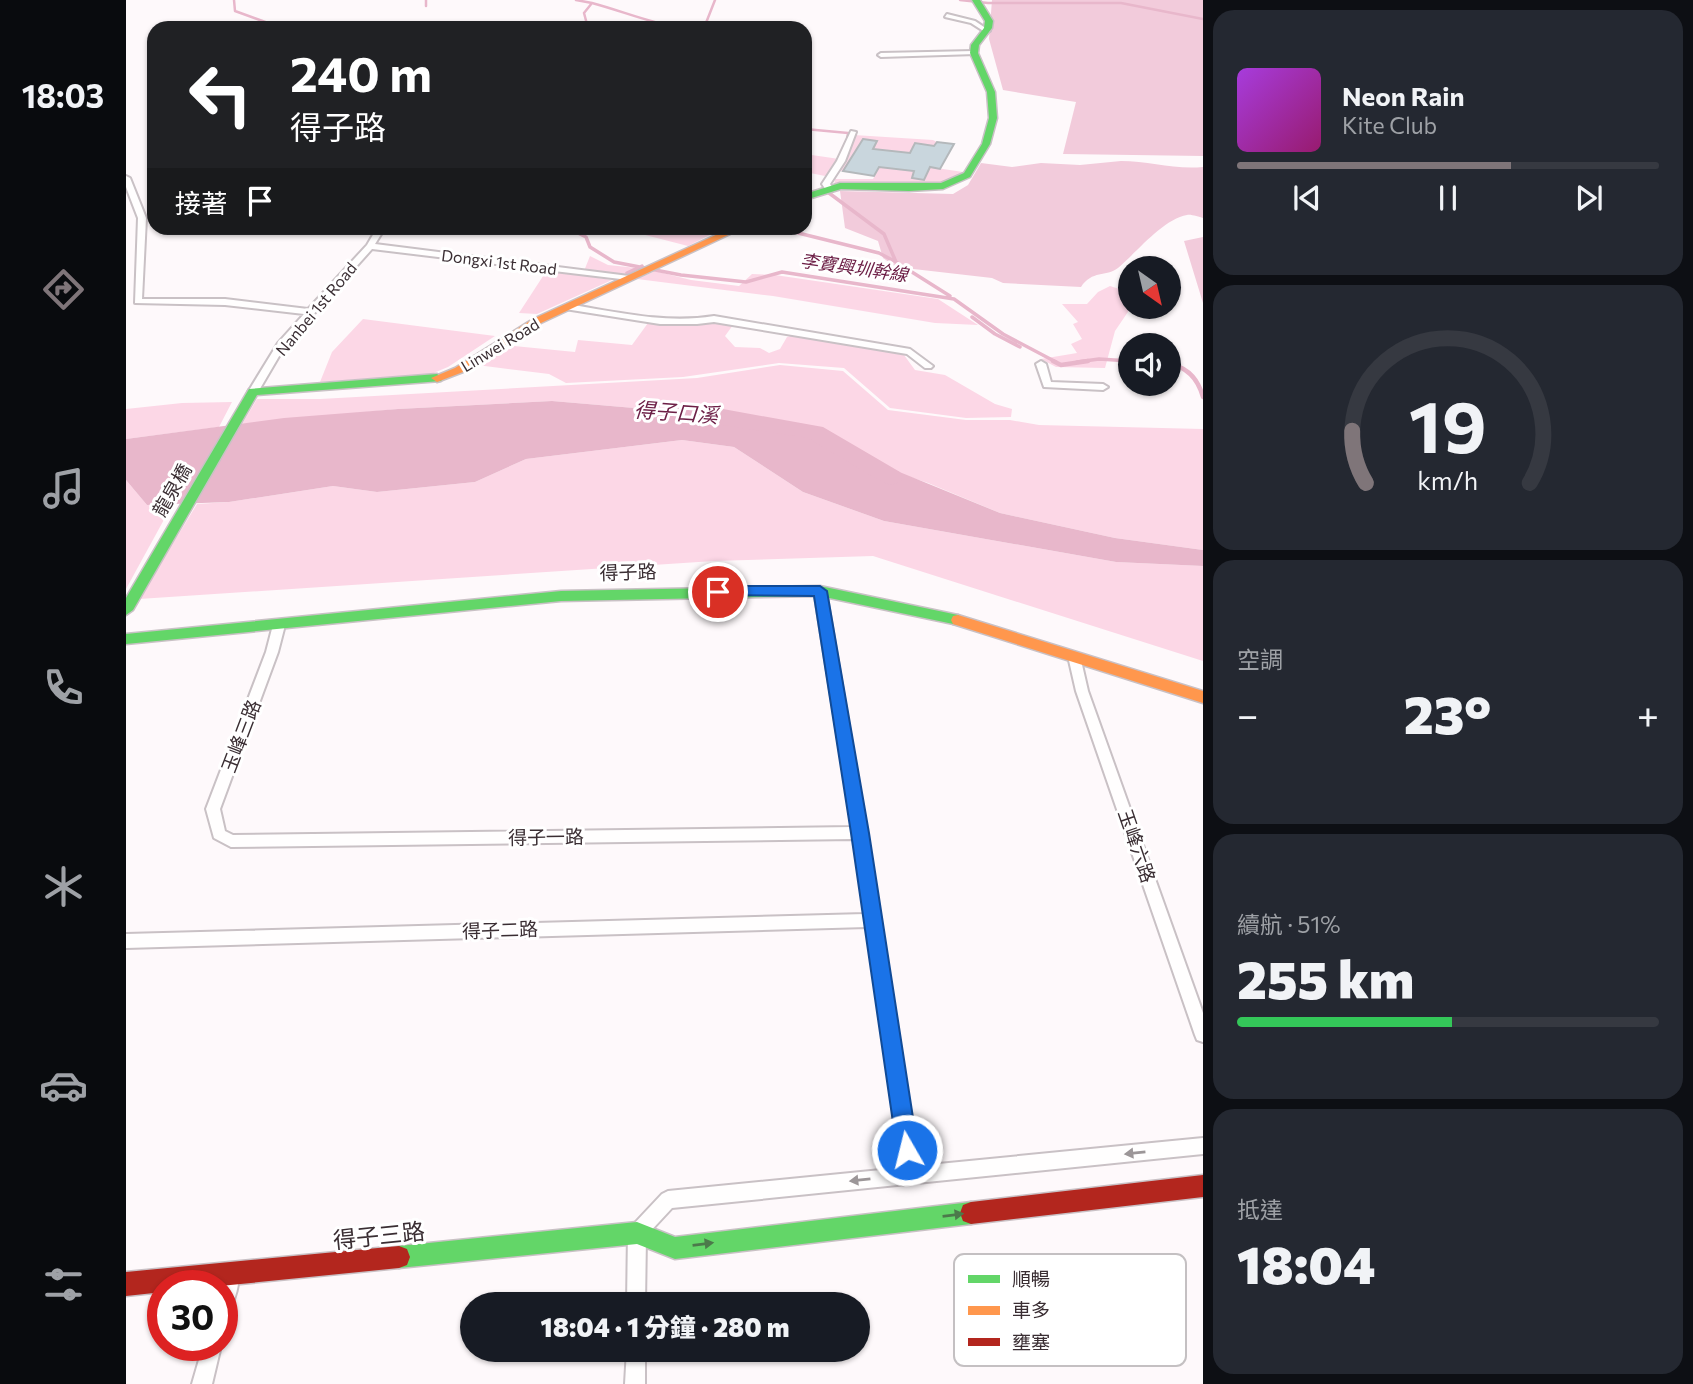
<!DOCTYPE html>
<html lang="zh-TW">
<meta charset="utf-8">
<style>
:root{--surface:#171b24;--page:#242831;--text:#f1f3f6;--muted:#9ea1a6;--line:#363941;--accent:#7f7579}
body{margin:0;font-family:Commissioner,"Noto Sans TC",sans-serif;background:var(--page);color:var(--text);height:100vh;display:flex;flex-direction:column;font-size:26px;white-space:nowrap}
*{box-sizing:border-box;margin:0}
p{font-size:23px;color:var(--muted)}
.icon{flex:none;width:38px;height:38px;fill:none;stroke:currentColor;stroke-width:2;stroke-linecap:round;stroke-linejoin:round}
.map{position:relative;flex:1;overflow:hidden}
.sheet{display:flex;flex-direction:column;gap:10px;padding:10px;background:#0d0f14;width:490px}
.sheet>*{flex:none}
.hud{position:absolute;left:21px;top:21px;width:665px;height:214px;border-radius:21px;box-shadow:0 2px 5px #0004;background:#202124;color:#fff;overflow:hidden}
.needle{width:46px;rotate:146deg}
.fabs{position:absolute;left:992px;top:256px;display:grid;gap:14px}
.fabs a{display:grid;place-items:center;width:63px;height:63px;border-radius:50%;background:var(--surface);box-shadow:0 2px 5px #0004;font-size:35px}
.speed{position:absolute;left:21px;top:1270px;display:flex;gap:14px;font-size:35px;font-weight:700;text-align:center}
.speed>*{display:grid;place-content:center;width:91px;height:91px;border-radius:50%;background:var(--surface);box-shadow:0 2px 5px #0004;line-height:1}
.speed .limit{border:10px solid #d22;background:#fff;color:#111}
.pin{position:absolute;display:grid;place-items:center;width:60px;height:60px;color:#fff;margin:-30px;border:4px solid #fff;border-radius:50%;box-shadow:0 2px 7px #0007}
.me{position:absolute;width:77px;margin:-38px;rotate:352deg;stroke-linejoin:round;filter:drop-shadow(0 0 5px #0008)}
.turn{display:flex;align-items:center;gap:24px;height:147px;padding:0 28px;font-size:32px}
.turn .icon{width:91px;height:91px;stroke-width:2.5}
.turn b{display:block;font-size:49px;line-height:60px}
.then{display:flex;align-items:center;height:66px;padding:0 28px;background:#0003;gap:14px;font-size:26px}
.big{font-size:52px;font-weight:800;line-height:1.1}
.sheet .widget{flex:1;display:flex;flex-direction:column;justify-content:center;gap:10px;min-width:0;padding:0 24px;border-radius:21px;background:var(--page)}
.sheet .dial{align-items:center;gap:0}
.dial svg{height:182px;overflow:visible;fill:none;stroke:var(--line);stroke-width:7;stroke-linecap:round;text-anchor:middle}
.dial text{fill:var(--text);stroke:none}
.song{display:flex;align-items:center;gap:21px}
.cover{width:84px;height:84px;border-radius:10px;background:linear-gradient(135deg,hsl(280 70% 55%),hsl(320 70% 35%))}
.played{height:7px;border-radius:4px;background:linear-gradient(90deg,var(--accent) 65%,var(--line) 65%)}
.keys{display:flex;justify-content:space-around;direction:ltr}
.heat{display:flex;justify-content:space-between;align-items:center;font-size:38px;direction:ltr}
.charge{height:10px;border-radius:5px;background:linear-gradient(90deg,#34c759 51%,var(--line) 0)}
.trip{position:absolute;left:334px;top:1292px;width:410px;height:70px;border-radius:35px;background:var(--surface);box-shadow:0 2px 5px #0004;font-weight:800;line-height:70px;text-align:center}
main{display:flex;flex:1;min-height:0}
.menu{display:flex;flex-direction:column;width:126px;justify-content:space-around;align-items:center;background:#090b0e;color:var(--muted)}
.menu .icon{width:49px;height:49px}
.menu .on{color:var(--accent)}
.menu b{font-size:32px;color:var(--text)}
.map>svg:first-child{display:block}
.green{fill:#fcd7e6}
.forest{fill:#f2cbdb}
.water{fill:#e8b7cb}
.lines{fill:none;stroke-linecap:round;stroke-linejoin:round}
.stream-far2{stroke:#e8b7cb;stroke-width:2.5}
.stream-far1{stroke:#e8b7cb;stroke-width:3.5}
.stream{stroke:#e8b7cb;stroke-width:4.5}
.river{fill:#e8b7cb;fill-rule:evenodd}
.building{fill:#c9d6dd;stroke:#b4b8bb;stroke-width:2}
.street-casing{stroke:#c9c1c5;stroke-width:4}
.fast-casing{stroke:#c9c1c5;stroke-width:3}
.slow-casing{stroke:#c9c1c5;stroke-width:3}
.jam-casing{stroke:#c9c1c5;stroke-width:3}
.street{fill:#fffefe;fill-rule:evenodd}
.fast{fill:#63d668;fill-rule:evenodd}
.slow{fill:#ff974d;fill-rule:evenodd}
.jam{fill:#b3261e;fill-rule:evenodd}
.oneway{fill:#9c9698}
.oneway2{fill:#4c7a4b}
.route{fill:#1a73e8;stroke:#114b97;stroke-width:2}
.labels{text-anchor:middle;stroke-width:6;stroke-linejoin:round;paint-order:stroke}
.far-street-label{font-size:16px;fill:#3a2e33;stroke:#fff}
.far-water-label{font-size:18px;font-style:italic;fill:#6d2047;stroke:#fff}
.street-label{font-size:19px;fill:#3a2e33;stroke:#fff}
.water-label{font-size:21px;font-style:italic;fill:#6d2047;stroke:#fff}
.near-street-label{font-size:23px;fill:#3a2e33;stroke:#fff}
.key{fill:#fff;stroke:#c4c0c2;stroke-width:2}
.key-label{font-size:19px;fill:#3a2e33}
</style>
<main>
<nav class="menu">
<b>18:03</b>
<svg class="icon on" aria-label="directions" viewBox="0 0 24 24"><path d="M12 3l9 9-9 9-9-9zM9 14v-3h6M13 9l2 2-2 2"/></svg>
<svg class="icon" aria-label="music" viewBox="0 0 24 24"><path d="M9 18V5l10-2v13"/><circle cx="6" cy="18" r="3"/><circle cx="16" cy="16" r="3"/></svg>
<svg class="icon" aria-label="phone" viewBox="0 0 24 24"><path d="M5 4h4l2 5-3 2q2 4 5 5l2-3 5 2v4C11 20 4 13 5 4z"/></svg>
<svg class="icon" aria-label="climate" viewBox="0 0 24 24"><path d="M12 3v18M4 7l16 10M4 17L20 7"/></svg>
<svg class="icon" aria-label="car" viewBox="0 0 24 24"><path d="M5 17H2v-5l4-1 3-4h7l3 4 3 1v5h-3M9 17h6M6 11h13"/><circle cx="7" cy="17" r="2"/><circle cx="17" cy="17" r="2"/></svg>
<svg class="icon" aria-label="filters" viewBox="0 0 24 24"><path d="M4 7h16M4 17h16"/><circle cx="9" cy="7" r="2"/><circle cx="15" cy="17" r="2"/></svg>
</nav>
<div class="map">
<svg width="1077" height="1384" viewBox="0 0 1077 1384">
<rect width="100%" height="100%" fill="#fef9fb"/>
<!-- green -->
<path class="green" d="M728,135L807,140L811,142L808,146L789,143L785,153L747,149L717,171H713Z
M679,154L713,159L704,177L679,172Z
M753,167L788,171L798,180L804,167L837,172L823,182L708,185L709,179H747Z
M492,228H562L588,233L562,246Z
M464,256L482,265L511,268L496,276L458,271Z
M421,270L486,280L411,314L393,313Z
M529,271L565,280L613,286L626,274L649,275L812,299L852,325L809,323L647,296L511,279Z
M984,286L1003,292L1006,306L989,331L979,368L930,367L915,359L951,353L945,344L956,339L947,324L952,322L936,304H961L972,292Z
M237,319L369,336L322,367L305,374L194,382L206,352Z
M589,321L607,325L599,336L609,347L634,348L643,353L654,349L661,337L668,335L778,355L789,370L819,375L869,404L886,409L885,417L840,418L764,408L718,368L653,363L557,377L440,383L423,374L351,365L368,351H380L388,346L449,352L452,340L506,345L522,323L576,325Z
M654,365L717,371L762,410L840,420H884L913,425L1077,429V550L989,538L874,513L802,483L602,416L426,401L272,409L116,424L131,399H194L571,378Z
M106,402L93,427L0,439V409L56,403Z
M556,440L608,447L677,492L758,521L990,562L1077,566V661L747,556L588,561L13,599L71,504L103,502L207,486L251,492L349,482L400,459Z
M0,480L21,505H46L0,589Z"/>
<!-- forest -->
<path class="forest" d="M866,0H1077V156L937,154L950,102L877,90L863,39Z
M995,161C1023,161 1049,170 1077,167V218C1073,217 1065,214 1061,215C1037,219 1010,253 992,268C980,277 966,270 955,287L877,283L866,278L770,267L757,258L752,241L719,228L714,191L827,194L842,185L855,163L886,167L915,163L954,165Z
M1077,237V303L1058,241Z"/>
<!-- water -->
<path class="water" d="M426,401L602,416L673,431L874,513L989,538L1077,550V566L990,562L758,521L677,492L608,447L556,440L400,459L349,482L251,492L207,486L103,502L21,505L0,480V439L158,418L272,409Z"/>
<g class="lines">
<!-- stream-far2 -->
<path class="stream-far2" d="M108,0L109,11L142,23L143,28
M300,0V6
M450,0L466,3L458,13L462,28
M834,0L862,3H995L1077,19
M466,3C496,11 524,23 555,28
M578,28L589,0
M679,129L722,133L721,141"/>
<!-- stream-far1 -->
<path class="stream-far1" d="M699,190L758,234L770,262L824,296
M442,228L460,237L464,247L488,262L555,275L620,282L656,272L828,299L877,334L930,362
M652,228L753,253L770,262
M501,273L516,266
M846,317L869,334L894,347
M951,362L973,359L1004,361"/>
<!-- stream -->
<path class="stream" d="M927,361L935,365L962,361
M1000,361H1004
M1043,364C1062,367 1072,379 1077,397"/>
<!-- river -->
<path class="river" d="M552,405L597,409L697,427L774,472L777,477L774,482L765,485L756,482L682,438L544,417L540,412L544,407Z"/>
</g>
<!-- building -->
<path class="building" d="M737,139L751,141L747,149L784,153L789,143L808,146L811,142L828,144L814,169L804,167L798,180L786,178L788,171L753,167L748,176L717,171Z"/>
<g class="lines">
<defs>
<path id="street" d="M821,14L849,21L864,31L859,32L845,23L819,17Z
M848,51L850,54L755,57L752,55L755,53Z
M725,131L730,132L719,161L704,184L707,188L700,190L696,184L711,161Z
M0,176L4,178L20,218L16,299H99L182,309L241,245L251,228H259L249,244L503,276L507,278L503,280L246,249L159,346L132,392L127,395L122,392L152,343L178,314L99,305L9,303L12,218L0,187Z
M442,304C491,312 539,324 588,316L784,349L807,366L805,368H799L781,354L588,322L571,324H534L439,309L438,307Z
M915,361L920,364L925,382L977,384L982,387L977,390L918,387L910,364Z
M694,587L700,591L741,833L792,1166L1077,1138V1154L546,1208L520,1236L519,1304H501L502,1233L505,1227L536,1194L542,1191L775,1168L741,927L0,948V934L739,914L728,839L105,847L88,838L80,809L140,652L147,625L153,621L159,625L152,652L94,809L99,831L107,835L726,827L688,591Z
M948,652L954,656L962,691L1077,1013V1042L1071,1040L1069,1035L950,691L942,656Z
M105,1265L111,1268C116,1280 108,1302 102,1314L96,1317V1286H93L99,1268Z
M77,1346H95L86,1384H66Z
M501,1349H519V1384H499Z"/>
<path id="fast" d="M846,0H854L867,21L866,28L853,45L852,53L869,92L871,118L864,144L844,177L817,189L783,191L715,189L679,200V194L714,183H815L838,173L856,144L863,118L861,92L844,53L845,45L858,28L859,21Z
M311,374L317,378L315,381L131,395L7,610L0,615V598L123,389Z
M694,586L832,615L839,620L832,625L694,596L435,601L0,644V634L435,591Z
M845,1202L853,1205L856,1213L853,1221L845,1224L549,1259L511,1244L273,1268L265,1265L262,1257L265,1249L273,1246L511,1222L549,1237Z"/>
<path id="slow" d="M605,228H617L415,323L337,372L311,382L305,378L329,368L407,319Z
M832,615L1077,691V703L827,624L825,620L827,616Z"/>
<path id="jam" d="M1077,1175V1197L845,1224L837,1221L834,1213L837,1205L845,1202Z
M273,1246L281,1249L284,1257L281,1265L273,1268L94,1286H37V1292L0,1296V1272Z"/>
</defs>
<!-- street casing -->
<use href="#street" class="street-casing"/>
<!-- fast casing -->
<use href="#fast" class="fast-casing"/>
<!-- slow casing -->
<use href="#slow" class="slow-casing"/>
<!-- jam casing -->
<use href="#jam" class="jam-casing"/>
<!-- street -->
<use href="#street" class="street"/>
<!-- fast -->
<use href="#fast" class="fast"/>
<!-- slow -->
<use href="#slow" class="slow"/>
<!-- jam -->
<use href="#jam" class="jam"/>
</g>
<!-- one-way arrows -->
<defs><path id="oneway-solid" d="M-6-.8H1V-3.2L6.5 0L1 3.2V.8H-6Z" transform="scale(1.75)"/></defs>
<g class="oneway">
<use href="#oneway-solid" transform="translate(1009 1153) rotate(174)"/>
<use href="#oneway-solid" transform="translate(734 1180) rotate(174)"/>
</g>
<g class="oneway2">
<use href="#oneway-solid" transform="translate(827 1215) rotate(-7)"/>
<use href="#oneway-solid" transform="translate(577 1244) rotate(-7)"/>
</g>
<!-- route -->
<path class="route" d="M592,586H694L701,591L743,833L792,1150L789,1158L781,1161L774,1158L771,1150L725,833L688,596L586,595L584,592Z"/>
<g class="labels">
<!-- far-street labels -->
<g class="far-street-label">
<text transform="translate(373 262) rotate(7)" y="6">Dongxi 1st Road</text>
<text transform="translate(190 309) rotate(-50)" y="6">Nanbei 1st Road</text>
<text transform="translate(374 345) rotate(-31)" y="6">Linwei Road</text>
</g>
<!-- far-water labels -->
<g class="far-water-label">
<text transform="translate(728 268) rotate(8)" y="6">李寶興圳幹線</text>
</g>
<!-- street labels -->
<g class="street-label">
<text transform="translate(46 490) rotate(-60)" y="7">龍泉橋</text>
<text transform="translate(502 572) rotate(-2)" y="7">得子路</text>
<text transform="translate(115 736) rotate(-69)" y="7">玉峰三路</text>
<text transform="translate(420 837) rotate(-1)" y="7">得子一路</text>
<text transform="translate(1011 846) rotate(71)" y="7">玉峰六路</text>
<text transform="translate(374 930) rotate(-2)" y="7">得子二路</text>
</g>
<!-- water labels -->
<g class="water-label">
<text transform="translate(550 413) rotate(4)" y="7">得子口溪</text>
</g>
<!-- near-street labels -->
<g class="near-street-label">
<text transform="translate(253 1236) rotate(-6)" y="8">得子三路</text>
</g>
</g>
<!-- legend -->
<rect x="828" y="1254" width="232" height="112" rx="10" class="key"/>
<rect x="842" y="1275" width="32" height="8" fill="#63d668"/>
<rect x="842" y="1306" width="32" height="9" fill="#ff974d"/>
<rect x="842" y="1338" width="32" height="8" fill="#b3261e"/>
<g class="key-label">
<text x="886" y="1286">順暢</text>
<text x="886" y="1317">車多</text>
<text x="886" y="1349">壅塞</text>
</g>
</svg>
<div class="fabs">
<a><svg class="needle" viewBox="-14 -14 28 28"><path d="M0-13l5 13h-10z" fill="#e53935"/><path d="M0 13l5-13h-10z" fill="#9ea1a6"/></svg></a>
<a><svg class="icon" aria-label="sound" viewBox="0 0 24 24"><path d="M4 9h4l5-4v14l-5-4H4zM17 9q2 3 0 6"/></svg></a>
</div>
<div class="speed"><div class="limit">30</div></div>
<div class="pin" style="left:592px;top:592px;background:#d93025"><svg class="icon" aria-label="arrive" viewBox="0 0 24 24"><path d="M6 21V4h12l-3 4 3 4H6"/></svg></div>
<svg class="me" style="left:781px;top:1150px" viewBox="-20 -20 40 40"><circle r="17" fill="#1a73e8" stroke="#fff" stroke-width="3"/><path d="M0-11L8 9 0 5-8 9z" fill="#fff"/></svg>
<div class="trip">18:04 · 1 分鐘 · 280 m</div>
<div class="hud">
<div class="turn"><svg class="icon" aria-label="left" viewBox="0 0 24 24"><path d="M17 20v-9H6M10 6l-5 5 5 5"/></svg><div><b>240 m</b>得子路</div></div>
<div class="then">接著<svg class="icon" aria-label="arrive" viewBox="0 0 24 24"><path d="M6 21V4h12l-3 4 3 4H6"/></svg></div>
</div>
</div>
<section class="sheet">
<div class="widget">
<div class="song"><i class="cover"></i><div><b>Neon Rain</b><p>Kite Club</p></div></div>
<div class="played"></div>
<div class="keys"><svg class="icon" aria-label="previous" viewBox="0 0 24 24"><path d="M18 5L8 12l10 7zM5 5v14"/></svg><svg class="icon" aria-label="pause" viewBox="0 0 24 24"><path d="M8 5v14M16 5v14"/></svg><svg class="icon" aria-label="next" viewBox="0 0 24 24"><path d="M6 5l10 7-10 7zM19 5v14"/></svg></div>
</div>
<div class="widget dial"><svg viewBox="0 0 100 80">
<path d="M14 69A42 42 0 1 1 86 69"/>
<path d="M14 69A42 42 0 0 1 8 46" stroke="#7f7579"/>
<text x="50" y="56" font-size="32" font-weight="700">19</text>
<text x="50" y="72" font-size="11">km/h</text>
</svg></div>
<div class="widget"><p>空調</p>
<div class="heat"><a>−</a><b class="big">23°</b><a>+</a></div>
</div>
<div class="widget"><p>續航 · 51%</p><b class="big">255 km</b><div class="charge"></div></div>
<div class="widget"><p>抵達</p><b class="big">18:04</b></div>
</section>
</main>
